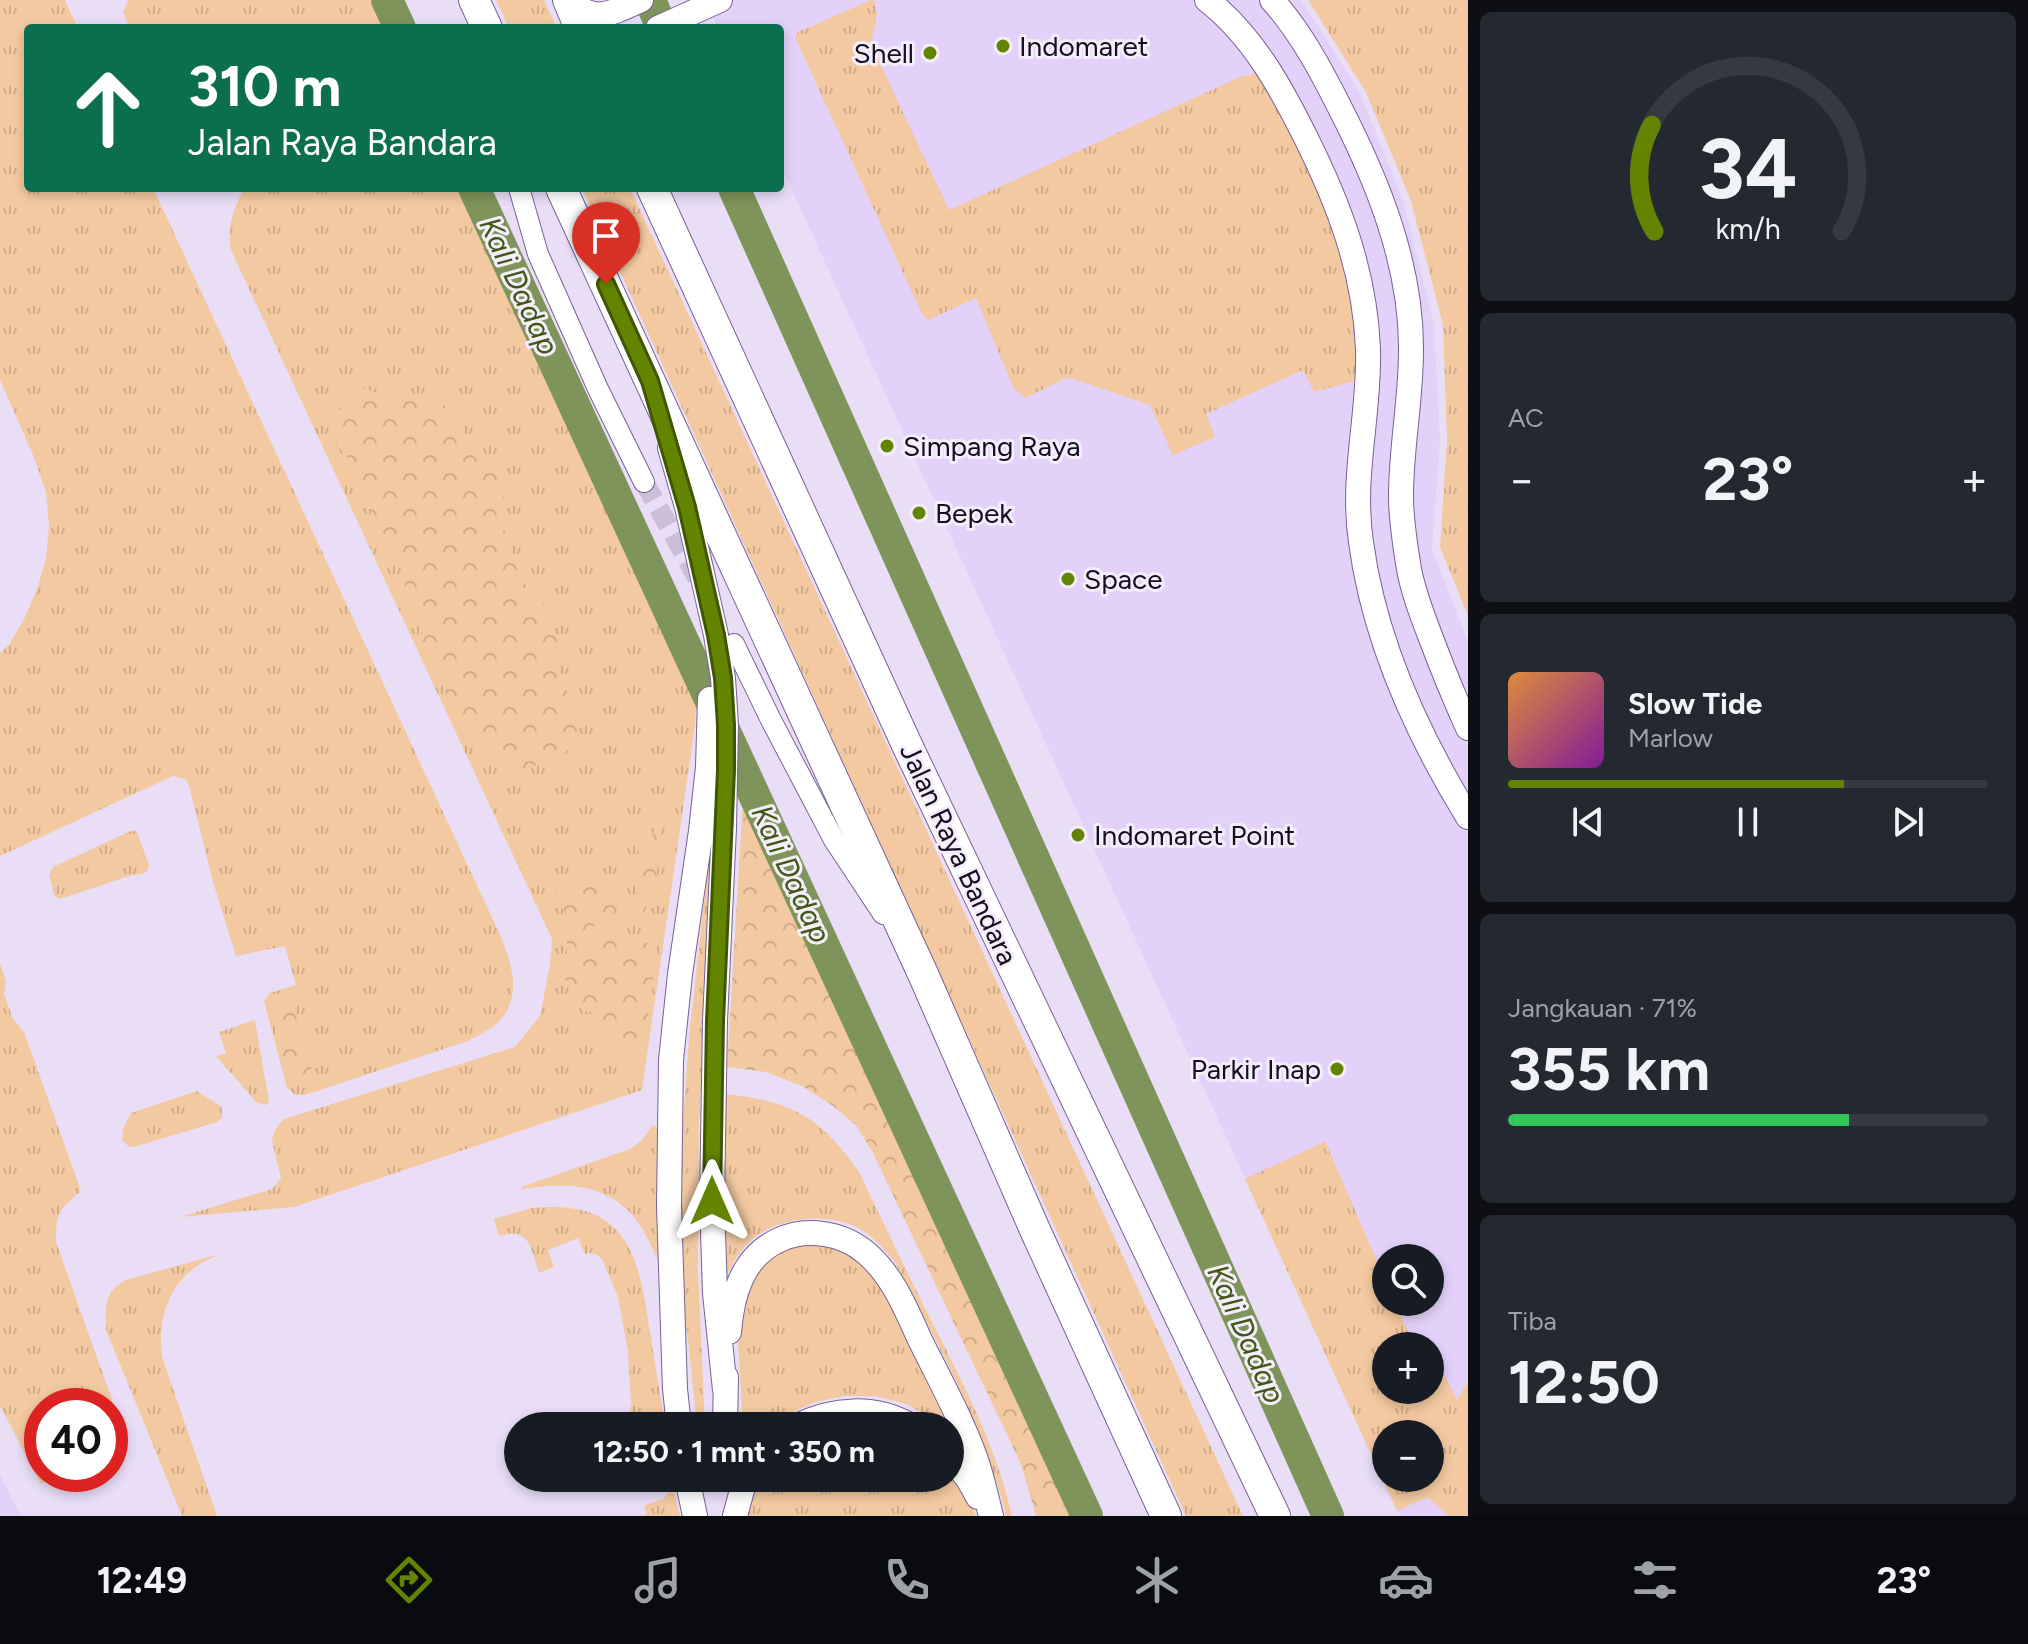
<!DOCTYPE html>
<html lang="id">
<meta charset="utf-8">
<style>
:root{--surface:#171b24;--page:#242831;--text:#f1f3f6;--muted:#9ea1a6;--line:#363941;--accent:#638400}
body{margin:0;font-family:Figtree,sans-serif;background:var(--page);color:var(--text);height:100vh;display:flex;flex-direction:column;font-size:30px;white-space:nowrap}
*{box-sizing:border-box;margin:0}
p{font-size:26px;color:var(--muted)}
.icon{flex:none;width:44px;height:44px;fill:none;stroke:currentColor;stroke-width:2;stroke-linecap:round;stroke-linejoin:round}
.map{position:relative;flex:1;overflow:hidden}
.details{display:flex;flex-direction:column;gap:12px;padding:12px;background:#0d0f14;width:560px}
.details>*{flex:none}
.guide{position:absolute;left:24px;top:24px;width:760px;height:168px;border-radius:8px;box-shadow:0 4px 12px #0003;background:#0b6e4f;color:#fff;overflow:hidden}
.buttons{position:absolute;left:1372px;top:1244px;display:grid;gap:16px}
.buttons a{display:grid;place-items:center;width:72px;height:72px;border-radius:50%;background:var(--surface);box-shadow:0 4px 12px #0003;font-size:40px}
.speed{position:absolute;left:24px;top:1388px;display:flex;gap:16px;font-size:40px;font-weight:700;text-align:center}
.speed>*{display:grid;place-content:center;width:104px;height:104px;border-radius:50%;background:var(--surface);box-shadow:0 4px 12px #0003;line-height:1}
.speed .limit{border:12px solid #d22;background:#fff;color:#111}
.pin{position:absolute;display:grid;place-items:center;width:68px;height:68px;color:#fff;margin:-82px -34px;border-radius:50% 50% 50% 0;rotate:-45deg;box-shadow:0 0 8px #0007}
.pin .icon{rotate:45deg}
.me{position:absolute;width:88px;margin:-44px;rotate:0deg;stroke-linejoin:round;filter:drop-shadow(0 0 6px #0008)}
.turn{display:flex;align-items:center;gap:28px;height:168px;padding:0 32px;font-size:36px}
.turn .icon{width:104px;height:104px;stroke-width:2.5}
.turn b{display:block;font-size:56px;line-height:68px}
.big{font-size:60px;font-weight:700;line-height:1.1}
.details .card{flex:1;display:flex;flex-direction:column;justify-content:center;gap:12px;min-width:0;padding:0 28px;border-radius:12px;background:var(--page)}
.details .dial{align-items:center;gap:0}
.dial svg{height:208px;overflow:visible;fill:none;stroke:var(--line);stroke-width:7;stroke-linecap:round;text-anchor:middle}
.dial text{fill:var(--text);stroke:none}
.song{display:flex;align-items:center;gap:24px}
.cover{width:96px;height:96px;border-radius:12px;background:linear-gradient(135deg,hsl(30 70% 55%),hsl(290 70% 35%))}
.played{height:8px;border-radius:4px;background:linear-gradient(90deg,var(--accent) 70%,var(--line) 70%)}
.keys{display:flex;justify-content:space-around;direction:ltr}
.heat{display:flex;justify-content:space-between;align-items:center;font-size:44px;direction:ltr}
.charge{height:12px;border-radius:6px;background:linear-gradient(90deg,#34c759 71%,var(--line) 0)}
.trip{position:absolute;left:504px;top:1412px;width:460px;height:80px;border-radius:40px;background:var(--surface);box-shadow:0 4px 12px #0003;font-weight:700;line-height:80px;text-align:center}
.dock{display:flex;height:128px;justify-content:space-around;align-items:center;background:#090b0e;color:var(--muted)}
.dock .icon{width:56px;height:56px}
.dock .current{color:var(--accent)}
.dock b{font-size:36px;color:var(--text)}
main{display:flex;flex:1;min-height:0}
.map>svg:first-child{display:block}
.built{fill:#e3d1f9;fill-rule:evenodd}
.grass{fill:url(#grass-tufts);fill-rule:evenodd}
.forest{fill:url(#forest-crowns)}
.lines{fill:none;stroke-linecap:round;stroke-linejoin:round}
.river{stroke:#7e945a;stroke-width:32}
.minor-tunnel{stroke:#cabfd6;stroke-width:20;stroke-dasharray:20 10;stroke-linecap:butt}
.minor-casing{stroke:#796095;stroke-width:22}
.tertiary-casing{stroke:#796095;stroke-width:26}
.primary-casing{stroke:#796095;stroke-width:32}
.minor{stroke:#fff;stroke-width:20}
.tertiary{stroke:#fff;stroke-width:24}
.primary{stroke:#fff;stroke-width:30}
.route-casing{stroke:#405600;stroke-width:20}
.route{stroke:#638400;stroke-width:14}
.poi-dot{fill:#638400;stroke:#f3eefa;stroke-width:3}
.labels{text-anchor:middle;stroke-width:6;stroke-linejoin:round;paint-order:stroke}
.poi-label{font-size:28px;fill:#170d22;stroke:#f3eefa;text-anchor:start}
.street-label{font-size:28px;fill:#170d22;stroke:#f3eefa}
.water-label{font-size:30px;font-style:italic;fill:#425616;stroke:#f3eefa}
</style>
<main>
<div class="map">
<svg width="1468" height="1516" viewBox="0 0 1468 1516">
<defs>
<pattern id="grass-tufts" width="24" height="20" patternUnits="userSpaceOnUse" patternTransform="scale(2)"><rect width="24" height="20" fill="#f3c9a1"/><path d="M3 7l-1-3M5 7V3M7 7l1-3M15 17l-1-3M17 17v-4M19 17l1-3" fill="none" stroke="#d0ab8a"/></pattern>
<pattern id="forest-crowns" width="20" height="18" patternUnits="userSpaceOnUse" patternTransform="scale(2)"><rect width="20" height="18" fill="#f3c9a1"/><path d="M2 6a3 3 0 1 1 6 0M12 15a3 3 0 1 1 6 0" fill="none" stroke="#d0ab8a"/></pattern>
</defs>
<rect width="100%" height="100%" fill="#e9def6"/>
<!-- built -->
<path class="built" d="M705,0H1301L1360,93L1403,201L1434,324L1440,440L1432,549L1468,642V1516H1400L780,164V28H718ZM1386,1258H1430V1302H1386ZM1386,1346H1430V1390H1386ZM1386,1434H1430V1478H1386Z
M0,1475L21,1516H0Z"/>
<!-- grass -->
<path class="grass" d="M0,0H67L65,1L78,28H28V188H153L501,937C514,969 524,1005 490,1029C483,1033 475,1037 468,1041L305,1095H295L287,1088L264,1001L270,993L296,985L285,946L236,956L213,882L189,786L185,779L173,776L0,856V653L9,645L25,617L37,589L46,559L49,525L46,492L33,455L0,380Z
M128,0H392L404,28H130L123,12Z
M496,0H544L557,28H509Z
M871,0L875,1L877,15L871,44L949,210L1240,77L1258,73L1284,114L1330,213L1356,307L1358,380L1314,392L1303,370L1206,414L1215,437L1173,455L1150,405L1068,377L1025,398L1013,387L976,298L928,320L921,312L795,37L798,32Z
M1308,0H1468V616L1440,547L1447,441L1443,325L1411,201L1366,92Z
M244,188H461L697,699L694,733L642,1090L294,1207L180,1217L272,1189L281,1178L272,1141C273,1132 277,1126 284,1119L515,1047L540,1016L550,965L552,939L231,250C227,224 233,212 244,188Z
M582,188H630L1243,1516H1186Z
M133,830L137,832L149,865L148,870L145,873L132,875L60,899L55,896L49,876L53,867Z
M712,830H716L699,1123L698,1272L705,1426H697L684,1302L681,1151L689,1038Z
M0,963L6,981L4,994L13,1019L24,1032L81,1191C59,1209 56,1213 56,1242L128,1445L110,1454V1406H42V1474H64L41,1484L0,1406Z
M255,1020L269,1102L266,1105L257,1103L216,1056L226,1053L219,1032Z
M197,1091L222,1107V1118L217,1122L134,1147L128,1146L122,1140L123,1129L131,1113Z
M726,1094C793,1102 819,1116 859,1172C882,1220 905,1268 929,1316C962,1381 996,1445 1012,1516H1006C985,1425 937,1344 895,1262C884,1249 870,1233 854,1226C821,1212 775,1218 749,1242C738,1252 732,1266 725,1278Z
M653,1125L658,1128L662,1268C653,1251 646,1232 634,1217C605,1182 562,1183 522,1189L521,1187L630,1149L641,1141Z
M1325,1141L1386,1282V1302H1395L1414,1346H1386V1390H1430V1384L1445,1376L1457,1400L1468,1381V1516H1449L1427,1497L1397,1511L1245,1179ZM1386,1434H1430V1478H1386Z
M546,1207C566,1207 587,1208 605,1220C641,1245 644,1298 651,1338C655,1364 659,1390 664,1417L662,1426H628L631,1403L628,1352L618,1297L602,1259L597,1255L591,1253L585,1254L578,1238L548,1250L554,1267L539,1273C531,1249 530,1226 499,1236L494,1219L532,1208Z
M809,1243C849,1247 861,1259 886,1290L967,1453L950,1434V1426H942L909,1405L876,1396H845L815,1402L793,1412L772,1426H743L737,1326L754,1272L768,1258L789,1247Z
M220,1254C212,1258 204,1261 197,1266C166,1287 158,1323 162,1357L217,1516H182L106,1330C106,1307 103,1292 126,1280Z
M950,1467L969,1497L976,1516H746L760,1478H950Z
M673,1487L680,1516H641L647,1514L644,1506L664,1498Z"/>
<!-- forest -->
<path class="forest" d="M360,388L371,390L382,396L425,393L445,406L458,419L466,442L475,458L490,462C506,492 508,506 504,539L510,546L526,586L541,598L551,618L562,660L560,678L565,690L572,693L580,704C574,737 584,740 553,762C540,760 534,767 521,770C515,771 509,769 502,768C496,754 490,750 477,744L473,731L461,715L457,703L444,685L440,676L438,662L421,641L423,623L405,587L400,552L380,530L367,505L351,462L337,445L332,426L337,413Z
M744,782L1083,1516H1036L1021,1464L873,1153L856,1125L833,1106L802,1086L766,1072L727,1067Z
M658,822C663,839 656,845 661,861L656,872L658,876L642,918C635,905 638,888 640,873C640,865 638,856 639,847L650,841Z
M574,878L584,882L590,887L610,883C633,899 609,919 593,926V931L615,932L634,941L640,938L658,951L646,1030V1045L641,1053L636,1057C627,1052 607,1043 602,1036L603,1013L587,1012L567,999L570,987L564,979V967L573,959L567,954V934L574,929L573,920C563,910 556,906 556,890Z
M284,1001L289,1002L294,1006L311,1067V1073L308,1080L294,1084L290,1080C285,1061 271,1021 275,1003Z"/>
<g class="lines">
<!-- river -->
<path class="river" d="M387,0L400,28
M650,0L662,28
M474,188L1087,1516
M734,188L1328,1516"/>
<!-- minor-tunnel -->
<path class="minor-tunnel" d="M644,482L699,581"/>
<defs>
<path id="minor" d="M519,188L538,254L598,389L644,482
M734,644L771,720L834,840L883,914"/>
<path id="tertiary" d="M571,0C593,26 616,11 641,0
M1207,0C1252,35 1280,86 1305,136C1339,204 1365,272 1368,349C1370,414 1351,476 1361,542C1374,640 1417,734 1468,817
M1272,0C1300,31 1321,70 1340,108C1378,182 1412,266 1411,351C1411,399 1401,448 1401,496C1401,520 1405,545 1409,569C1413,591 1421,612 1429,633C1441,665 1454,697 1468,728
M658,28L720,0
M670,448L687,507L716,635L723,678L726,725L724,828L715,1021L712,1201L715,1293L725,1390
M729,1332C732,1295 742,1257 779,1240C807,1227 842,1233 865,1252C892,1274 906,1309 920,1340C939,1378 960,1416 975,1457C982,1476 986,1496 991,1516
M679,1426L675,1389L669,1206L671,1060L680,974L701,831L708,767L710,699
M725,1426L726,1377
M797,1426C833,1408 875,1405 911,1426
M950,1456L968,1479L978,1497
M687,1478L695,1516
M735,1516L742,1490L748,1478"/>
<path id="primary" d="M474,0L487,28
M568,0L580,28
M561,188L923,974L1035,1230L1166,1516
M652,188L907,745L1275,1516"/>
</defs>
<!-- minor casing -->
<use href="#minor" class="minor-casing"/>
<!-- tertiary casing -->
<use href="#tertiary" class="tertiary-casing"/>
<!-- primary casing -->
<use href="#primary" class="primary-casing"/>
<!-- minor -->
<use href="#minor" class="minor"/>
<!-- tertiary -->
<use href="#tertiary" class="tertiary"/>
<!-- primary -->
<use href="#primary" class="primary"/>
</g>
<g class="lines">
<defs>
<path id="route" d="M606,284L650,381L687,507L716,635L723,678L726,725V770L715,1021L712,1201"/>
</defs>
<!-- route casing -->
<use href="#route" class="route-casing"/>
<!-- route -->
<use href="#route" class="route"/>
</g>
<!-- markers -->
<g class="poi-dot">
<circle cx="1003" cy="46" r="8"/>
<circle cx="930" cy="53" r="8"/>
<circle cx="887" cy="446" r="8"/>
<circle cx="919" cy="513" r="8"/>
<circle cx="1068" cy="579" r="8"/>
<circle cx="1078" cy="835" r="8"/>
<circle cx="1337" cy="1069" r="8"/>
</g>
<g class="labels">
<!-- poi labels -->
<g class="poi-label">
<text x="1019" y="56">Indomaret</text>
<text x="914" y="63" text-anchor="end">Shell</text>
<text x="903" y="456">Simpang Raya</text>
<text x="935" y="523">Bepek</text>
<text x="1084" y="589">Space</text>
<text x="1094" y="845">Indomaret Point</text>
<text x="1321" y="1079" text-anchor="end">Parkir Inap</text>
</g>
<!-- street labels -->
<g class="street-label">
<text transform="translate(959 854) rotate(65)" y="10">Jalan Raya Bandara</text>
</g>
<!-- water labels -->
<g class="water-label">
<text transform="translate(519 286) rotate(65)" y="10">Kali Dadap</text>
<text transform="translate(791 874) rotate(65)" y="10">Kali Dadap</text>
<text transform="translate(1246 1334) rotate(66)" y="10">Kali Dadap</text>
</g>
</g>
</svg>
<div class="buttons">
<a><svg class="icon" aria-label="search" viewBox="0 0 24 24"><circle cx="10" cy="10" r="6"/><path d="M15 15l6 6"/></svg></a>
<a>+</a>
<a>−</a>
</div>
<div class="speed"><div class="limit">40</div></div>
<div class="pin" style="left:606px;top:284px;background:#d93025"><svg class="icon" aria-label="arrive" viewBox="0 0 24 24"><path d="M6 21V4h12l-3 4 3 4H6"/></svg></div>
<svg class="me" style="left:712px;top:1201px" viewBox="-20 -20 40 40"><path d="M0-17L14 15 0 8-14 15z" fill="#638400" stroke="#fff" stroke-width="4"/></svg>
<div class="trip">12:50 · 1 mnt · 350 m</div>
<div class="guide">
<div class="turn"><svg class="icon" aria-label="ahead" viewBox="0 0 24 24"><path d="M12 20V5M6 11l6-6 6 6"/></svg><div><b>310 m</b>Jalan Raya Bandara</div></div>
</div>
</div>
<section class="details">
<div class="card dial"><svg viewBox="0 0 100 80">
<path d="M14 69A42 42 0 1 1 86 69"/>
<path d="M14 69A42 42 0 0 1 13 28" stroke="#638400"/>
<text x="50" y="56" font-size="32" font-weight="700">34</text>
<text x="50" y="72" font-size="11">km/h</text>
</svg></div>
<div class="card"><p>AC</p>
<div class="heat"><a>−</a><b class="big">23°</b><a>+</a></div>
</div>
<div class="card">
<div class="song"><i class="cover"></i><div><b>Slow Tide</b><p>Marlow</p></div></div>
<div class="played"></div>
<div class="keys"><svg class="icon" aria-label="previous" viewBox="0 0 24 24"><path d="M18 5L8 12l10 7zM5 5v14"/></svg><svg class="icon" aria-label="pause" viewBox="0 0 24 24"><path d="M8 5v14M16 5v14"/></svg><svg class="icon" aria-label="next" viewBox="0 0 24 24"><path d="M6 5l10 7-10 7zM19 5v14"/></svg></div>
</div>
<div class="card"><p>Jangkauan · 71%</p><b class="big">355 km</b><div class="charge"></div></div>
<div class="card"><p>Tiba</p><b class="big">12:50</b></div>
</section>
</main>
<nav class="dock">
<b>12:49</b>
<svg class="icon current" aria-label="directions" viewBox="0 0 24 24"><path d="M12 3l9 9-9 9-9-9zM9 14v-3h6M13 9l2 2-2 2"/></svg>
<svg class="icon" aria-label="music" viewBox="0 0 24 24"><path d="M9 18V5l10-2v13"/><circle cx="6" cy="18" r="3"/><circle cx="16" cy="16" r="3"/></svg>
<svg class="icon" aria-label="phone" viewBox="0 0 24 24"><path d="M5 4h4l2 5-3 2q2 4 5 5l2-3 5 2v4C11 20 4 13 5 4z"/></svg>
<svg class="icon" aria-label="climate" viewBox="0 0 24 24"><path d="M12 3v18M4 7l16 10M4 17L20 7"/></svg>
<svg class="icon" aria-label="car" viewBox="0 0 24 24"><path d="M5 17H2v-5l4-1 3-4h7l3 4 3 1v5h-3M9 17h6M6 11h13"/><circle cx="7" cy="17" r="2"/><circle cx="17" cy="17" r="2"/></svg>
<svg class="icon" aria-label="filters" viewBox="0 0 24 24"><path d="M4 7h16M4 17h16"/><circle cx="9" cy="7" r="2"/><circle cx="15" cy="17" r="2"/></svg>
<b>23°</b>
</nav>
